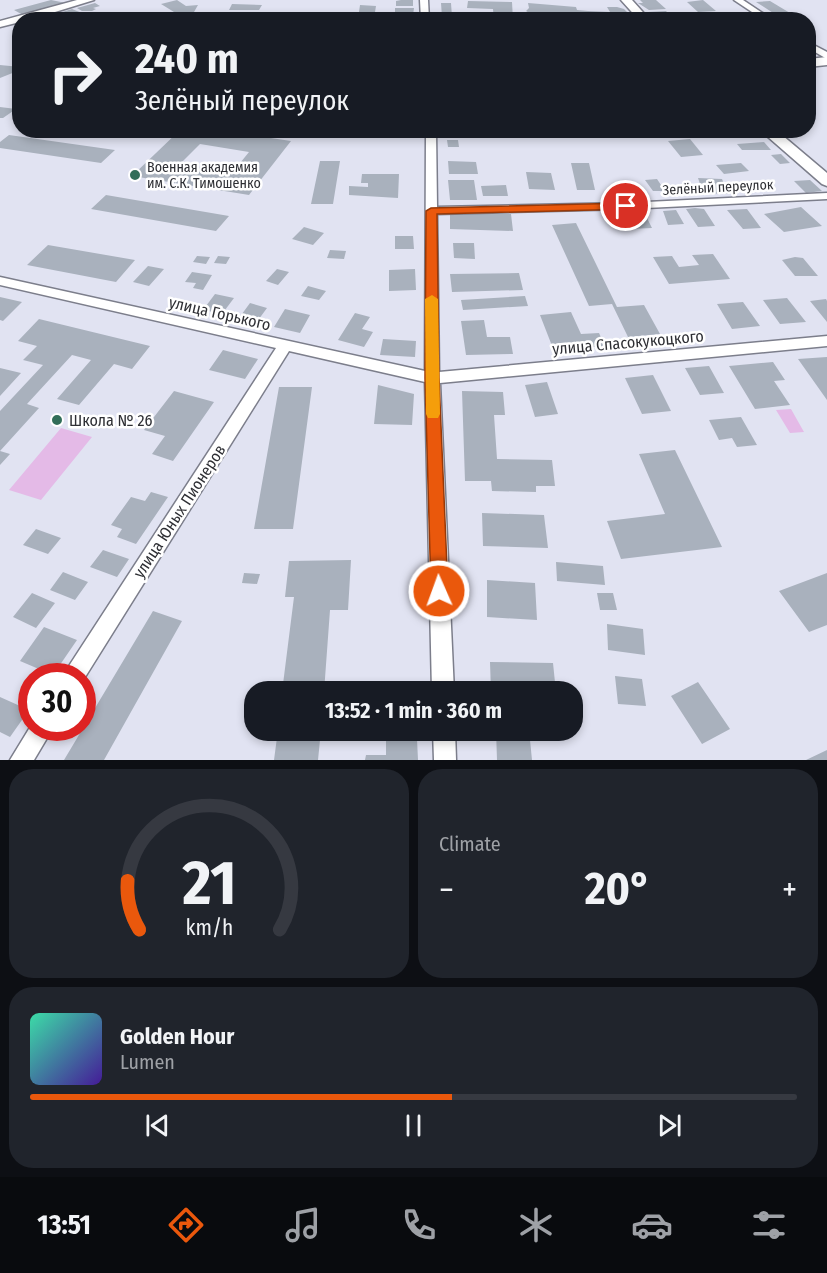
<!DOCTYPE html>
<meta charset="utf-8">
<style>
:root{--surface:#171b24;--page:#20242c;--text:#f1f3f6;--muted:#9ea1a6;--line:#363941;--accent:#ea580c}
body{margin:0;font-family:"Fira Sans Condensed",sans-serif;background:var(--page);color:var(--text);height:100vh;display:flex;flex-direction:column;font-size:22px;white-space:nowrap}
*{box-sizing:border-box;margin:0}
p{font-size:20px;color:var(--muted)}
.icon{flex:none;width:33px;height:33px;fill:none;stroke:currentColor;stroke-width:2;stroke-linecap:round;stroke-linejoin:round}
.map{position:relative;height:760px;overflow:hidden}
.details{display:flex;flex-direction:column;gap:9px;padding:9px;background:#0d0f14;flex:1}
.details>*{flex:none}
.top-card{position:absolute;left:12px;top:12px;width:804px;height:126px;border-radius:24px;box-shadow:0 3px 9px #0003;background:#171b24;color:var(--text);overflow:hidden}
.speed{position:absolute;left:18px;top:663px;display:flex;gap:12px;font-size:30px;font-weight:700;text-align:center}
.speed>*{display:grid;place-content:center;width:78px;height:78px;border-radius:50%;background:var(--surface);box-shadow:0 3px 9px #0003;line-height:1}
.speed .limit{border:9px solid #d22;background:#fff;color:#111}
.pin{position:absolute;display:grid;place-items:center;width:51px;height:51px;color:#fff;margin:-26px;border:3px solid #fff;border-radius:50%;box-shadow:0 2px 6px #0007}
.me{position:absolute;width:66px;margin:-33px;rotate:358deg;stroke-linejoin:round;filter:drop-shadow(0 0 4px #0008)}
.turn{display:flex;align-items:center;gap:21px;height:126px;padding:0 24px;font-size:27px}
.turn .icon{width:78px;height:78px;stroke-width:2.5}
.turn b{display:block;font-size:42px;line-height:51px}
.big{font-size:45px;font-weight:700;line-height:1.1}
.details .widget{flex:1;display:flex;flex-direction:column;justify-content:center;gap:9px;min-width:0;padding:0 21px;border-radius:24px;background:var(--page)}
.details .dial{align-items:center;gap:0}
.dial svg{height:156px;overflow:visible;fill:none;stroke:var(--line);stroke-width:7;stroke-linecap:round;text-anchor:middle}
.dial text{fill:var(--text);stroke:none}
.song{display:flex;align-items:center;gap:18px}
.cover{width:72px;height:72px;border-radius:9px;background:linear-gradient(135deg,hsl(160 70% 55%),hsl(260 70% 35%))}
.played{height:6px;border-radius:3px;background:linear-gradient(90deg,var(--accent) 55%,var(--line) 55%)}
.keys{display:flex;justify-content:space-around;direction:ltr}
.heat{display:flex;justify-content:space-between;align-items:center;font-size:33px;direction:ltr}
.details .tiles{flex:1;display:grid;gap:9px;grid-template-columns:1fr 1fr}
.widget:last-child{grid-column:span 2}
.trip{position:absolute;left:244px;top:681px;width:339px;height:60px;border-radius:24px;background:var(--surface);box-shadow:0 3px 9px #0003;font-weight:700;line-height:60px;text-align:center}
.tab-bar{display:flex;height:96px;justify-content:space-around;align-items:center;background:#090b0e;color:var(--muted)}
.tab-bar .icon{width:42px;height:42px}
.tab-bar .active{color:var(--accent)}
.tab-bar b{font-size:27px;color:var(--text)}
.map>svg:first-child{display:block}
.green{fill:#e4bae7}
.building{fill:#a9b1bd;fill-rule:evenodd}
.lines{fill:none;stroke-linecap:round;stroke-linejoin:round}
.street-casing{stroke:#7c7e8b;stroke-width:3}
.secondary-casing{stroke:#7c7e8b;stroke-width:3}
.street{fill:#fff;fill-rule:evenodd}
.secondary{fill:#fff;fill-rule:evenodd}
.route{fill:#ea580c;stroke:#983908;stroke-width:1.5}
.slow{fill:#f59e0b}
.poi-dot{fill:#326e59;stroke:#fff;stroke-width:2}
.labels{text-anchor:middle;stroke-width:5;stroke-linejoin:round;paint-order:stroke}
.far-poi-label{font-size:14px;fill:#2e2f34;stroke:#fff;text-anchor:start}
.far-street-label{font-size:14px;fill:#2e2f34;stroke:#fff}
.street-label{font-size:16px;fill:#2e2f34;stroke:#fff}
.poi-label{font-size:16px;fill:#2e2f34;stroke:#fff;text-anchor:start}
</style>
<div class="map">
<svg width="827" height="760" viewBox="0 0 827 760">
<rect width="100%" height="100%" fill="#e1e3f2"/>
<!-- green -->
<path class="green" d="M791,409L804,432L790,433L776,410Z
M61,428L92,437L41,500L9,490Z"/>
<!-- building -->
<path class="building" d="M51,0L66,3L23,15L14,10Z
M177,0L186,6L198,5L194,12H174L161,4Z
M401,0H413V6H396V1Z
M640,0H656L666,9L649,10L638,3H643Z
M703,0L716,11L698,12L687,2Z
M468,1L512,2L513,20H494L493,9L467,8Z
M770,1L795,16L781,18L756,2Z
M95,3L100,6L93,8L96,9L92,11H82L77,8Z
M441,3H451L452,17H442Z
M528,3L576,7L577,10L588,11L610,12L607,7H617L624,9L629,14H579L580,17L532,19L531,14L526,11L529,8Z
M232,4L262,5L259,10H229Z
M360,5L376,6L375,12H359Z
M395,8H414L413,15L395,14Z
M72,9L82,13L62,17L56,14Z
M666,11L673,18L655,19L648,12Z
M752,12L761,19L745,20L736,13Z
M0,65L20,67V70L0,78Z
M0,107L16,109L3,118H0Z
M180,130H218L291,141L249,195L132,176ZM200,144L249,152L232,173L180,164Z
M446,130H476L477,135H447Z
M581,130H619L621,135H582Z
M9,135L115,150L101,163L0,148V142Z
M690,139L703,155L681,157L668,141Z
M447,140H458L459,147H448Z
M764,142L771,150H742L737,144Z
M781,154L790,163L780,164L771,155Z
M320,161H340L333,204H311Z
M448,161L476,162L478,174H449Z
M571,163H589L595,190H577Z
M741,163L749,171L724,174L716,165Z
M526,172L551,173L555,190L529,189Z
M362,174H399L398,198L349,195V186L368,187V183H361Z
M698,178L722,179L728,194L703,193Z
M657,179L665,191H653L645,180Z
M448,180H474L477,200H450Z
M810,180L822,191L806,193L794,181Z
M629,181L637,193L625,194L617,182Z
M506,185L508,196H483L481,186Z
M106,195L229,216L216,231L91,209Z
M801,207L822,226L784,232L764,214Z
M695,208L704,209L715,226L698,227L686,209Z
M747,209L761,228L743,229L727,210Z
M676,210L684,224L668,225L663,211Z
M450,213L511,214L513,231L450,229Z
M645,214L652,228L628,229L621,215Z
M576,223L617,307L644,305L660,334L628,337L612,304L589,306L552,225Z
M304,227L324,233L313,245L292,239Z
M395,236H413L414,249H395Z
M453,243H474L475,259L454,258Z
M48,245L135,260L116,282L27,265Z
M330,250L346,251L344,259L327,258Z
M713,254L730,279L669,284L653,257L672,256L679,267L699,265L692,255Z
M197,256L210,257L206,264L193,262Z
M218,256L230,257L226,264L214,263Z
M795,257L803,258L818,276H795L782,260Z
M148,266L164,269L149,286L133,282Z
M277,269L289,272L278,285L266,281Z
M415,269L416,290L389,291V270Z
M192,272L212,275L203,290L193,288L196,283L185,282Z
M519,273L523,290L452,292L450,274Z
M308,286L326,291L319,300L301,296Z
M215,294L234,298L222,314L203,310Z
M525,296L528,306L463,310L461,300Z
M0,297L22,302L3,321L0,320Z
M787,298L806,322L780,324L763,300Z
M826,299L827,301V322L810,301Z
M743,302L760,326L732,329L717,304Z
M250,303L267,308L256,323L239,318Z
M285,309L310,315L300,333L274,327Z
M571,312L581,334L599,333L605,346L554,351L540,315Z
M355,313L370,317L362,329L373,332L364,347L338,340Z
M39,319L150,346L132,369L114,364L79,405L57,399L91,360L72,355L27,404L39,408L0,451L10,454L0,465V411L43,365L23,360L37,346L18,341Z
M484,320L487,337H510L513,354L466,355L461,321Z
M383,339L416,341L415,357L380,355Z
M223,350L258,359L245,379L209,370Z
M827,357V400L798,359Z
M773,362L785,380L774,381L790,405L755,409L729,366Z
M709,366L724,393L700,395L685,368Z
M0,368L21,373L0,396Z
M653,375L671,411L642,414L625,378Z
M547,382L558,414L535,417L525,385Z
M378,385L414,394L412,425L374,424Z
M279,387H312L293,529H254Z
M174,391L214,402L173,461L152,454L165,436L144,430Z
M462,391L503,392L505,415H494L497,459L552,460L555,486H536V492L492,491L491,481H465Z
M741,417L757,445L737,447L732,438L719,440L709,420Z
M675,450L722,547L621,559L607,521L665,514L639,454Z
M151,492L168,497L136,544L117,537L122,529L111,525L131,497L145,501Z
M482,513L544,515L548,548L483,546Z
M36,529L61,538L48,554L23,545Z
M103,550L129,559L117,577L90,567Z
M351,560L348,610H330L324,692H282L294,597H285L289,561Z
M556,562L603,566L605,585L557,581Z
M63,572L88,582L75,600L50,590Z
M244,573L260,574L257,584L242,583Z
M827,573V625L809,632L779,591Z
M487,580L535,583L537,620L487,617Z
M32,593L55,603L36,628L13,617Z
M597,593H613L617,610H600Z
M153,611L182,621L104,760H64Z
M607,624L643,629L645,655L608,650Z
M44,627L77,640L53,675L20,661Z
M490,662L553,663L556,692H491Z
M615,676L642,679L646,706L618,704Z
M698,682L730,729L702,744L671,696Z
M0,697L29,710L10,737L0,732Z
M278,730H321L318,760H274Z
M496,730H529L532,760H497Z
M386,739H417L418,760H365L366,755H386Z
M827,750V760H806Z"/>
<g class="lines">
<defs>
<path id="street" d="M420,0H428L429,20H421Z
M734,0H743L773,20H764Z
M808,42L827,52V59L808,48Z
M426,130H436L437,207L626,203L827,193V199L626,209L437,214L439,372L827,336V346L440,383L454,692H432L425,382L289,351L82,682V676H64L67,669L276,348L0,285V277L425,371Z
M32,724V728H53L34,760H10Z
M433,730H455L456,760H434Z"/>
<path id="secondary" d="M77,0H94L29,20H20V22L0,27V21Z
M621,0H632L650,20H639Z
M827,57V65L808,67V59Z
M760,130H776L827,173V186L822,184Z"/>
</defs>
<!-- street casing -->
<use href="#street" class="street-casing"/>
<!-- secondary casing -->
<use href="#secondary" class="secondary-casing"/>
<!-- street -->
<use href="#street" class="street"/>
<!-- secondary -->
<use href="#secondary" class="secondary"/>
</g>
<!-- route -->
<path class="route" d="M626,203L630,204V209L437,214L439,378L448,591L446,597L439,600L433,597L431,591L425,378L426,211L431,208Z"/>
<!-- slow -->
<path class="slow" d="M432,295L438,299L440,414L438,418H428L426,414L425,299Z"/>
<!-- markers -->
<g class="poi-dot">
<circle cx="135" cy="175" r="6"/>
<circle cx="57" cy="420" r="6"/>
</g>
<g class="labels">
<!-- far-poi labels -->
<g class="far-poi-label">
<text x="147" y="172">Военная академия<tspan x="147" dy="16">им. С.К. Тимошенко</tspan></text>
</g>
<!-- far-street labels -->
<g class="far-street-label">
<text transform="translate(718 187) rotate(-3)" y="5">Зелёный переулок</text>
</g>
<!-- street labels -->
<g class="street-label">
<text transform="translate(220 313) rotate(13)" y="6">улица Горького</text>
<text transform="translate(628 342) rotate(-5)" y="6">улица Спасокукоцкого</text>
<text transform="translate(179 511) rotate(-57)" y="6">улица Юных Пионеров</text>
</g>
<!-- poi labels -->
<g class="poi-label">
<text x="69" y="426">Школа № 26</text>
</g>
</g>
</svg>
<div class="speed"><div class="limit">30</div></div>
<div class="pin" style="left:626px;top:206px;background:#d93025"><svg class="icon" aria-label="arrive" viewBox="0 0 24 24"><path d="M6 21V4h12l-3 4 3 4H6"/></svg></div>
<svg class="me" style="left:439px;top:591px" viewBox="-20 -20 40 40"><circle r="17" fill="#ea580c" stroke="#fff" stroke-width="3"/><path d="M0-11L8 9 0 5-8 9z" fill="#fff"/></svg>
<div class="trip">13:52 · 1 min · 360 m</div>
<div class="top-card">
<div class="turn"><svg class="icon" aria-label="right" viewBox="0 0 24 24"><path d="M7 20v-9h11M14 6l5 5-5 5"/></svg><div><b>240 m</b>Зелёный переулок</div></div>
</div>
</div>
<section class="details">
<div class="tiles">
<div class="widget dial"><svg viewBox="0 0 100 80">
<path d="M14 69A42 42 0 1 1 86 69"/>
<path d="M14 69A42 42 0 0 1 8 44" stroke="#ea580c"/>
<text x="50" y="56" font-size="32" font-weight="700">21</text>
<text x="50" y="72" font-size="11">km/h</text>
</svg></div>
<div class="widget"><p>Climate</p>
<div class="heat"><a>−</a><b class="big">20°</b><a>+</a></div>
</div>
<div class="widget">
<div class="song"><i class="cover"></i><div><b>Golden Hour</b><p>Lumen</p></div></div>
<div class="played"></div>
<div class="keys"><svg class="icon" aria-label="previous" viewBox="0 0 24 24"><path d="M18 5L8 12l10 7zM5 5v14"/></svg><svg class="icon" aria-label="pause" viewBox="0 0 24 24"><path d="M8 5v14M16 5v14"/></svg><svg class="icon" aria-label="next" viewBox="0 0 24 24"><path d="M6 5l10 7-10 7zM19 5v14"/></svg></div>
</div>
</div>
</section>
<nav class="tab-bar">
<b>13:51</b>
<svg class="icon active" aria-label="directions" viewBox="0 0 24 24"><path d="M12 3l9 9-9 9-9-9zM9 14v-3h6M13 9l2 2-2 2"/></svg>
<svg class="icon" aria-label="music" viewBox="0 0 24 24"><path d="M9 18V5l10-2v13"/><circle cx="6" cy="18" r="3"/><circle cx="16" cy="16" r="3"/></svg>
<svg class="icon" aria-label="phone" viewBox="0 0 24 24"><path d="M5 4h4l2 5-3 2q2 4 5 5l2-3 5 2v4C11 20 4 13 5 4z"/></svg>
<svg class="icon" aria-label="climate" viewBox="0 0 24 24"><path d="M12 3v18M4 7l16 10M4 17L20 7"/></svg>
<svg class="icon" aria-label="car" viewBox="0 0 24 24"><path d="M5 17H2v-5l4-1 3-4h7l3 4 3 1v5h-3M9 17h6M6 11h13"/><circle cx="7" cy="17" r="2"/><circle cx="17" cy="17" r="2"/></svg>
<svg class="icon" aria-label="filters" viewBox="0 0 24 24"><path d="M4 7h16M4 17h16"/><circle cx="9" cy="7" r="2"/><circle cx="15" cy="17" r="2"/></svg>
</nav>
